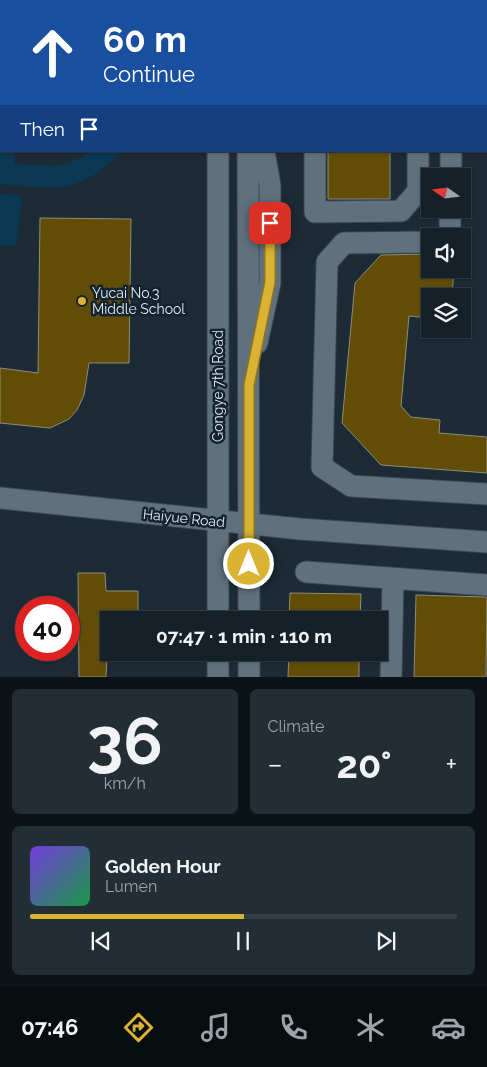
<!DOCTYPE html>
<meta charset="utf-8">
<style>
:root{--surface:#152028;--page:#222d34;--text:#f1f3f6;--muted:#9da3a8;--line:#343e45;--accent:#dab333}
body{margin:0;font-family:Raleway,sans-serif;background:var(--page);color:var(--text);height:100vh;display:flex;flex-direction:column;font-size:19px;white-space:nowrap}
*{box-sizing:border-box;margin:0}
p{font-size:16px;color:var(--muted)}
.icon{flex:none;width:28px;height:28px;fill:none;stroke:currentColor;stroke-width:2;stroke-linecap:round;stroke-linejoin:round}
.map{position:relative;height:677px;overflow:hidden}
.drawer{display:flex;flex-direction:column;gap:12px;padding:12px;background:#0c1216;flex:1}
.drawer>*{flex:none}
.banner{position:absolute;left:0px;top:0px;width:488px;height:152px;box-shadow:0 1px 4px #0004,0 0 0 1px var(--line);background:#1a4fa0;color:#fff;overflow:hidden}
.needle{width:32px;rotate:284deg}
.controls{position:absolute;left:421px;top:168px;display:grid;gap:10px}
.controls a{display:grid;place-items:center;width:50px;height:50px;border-radius:0px;background:var(--surface);box-shadow:0 1px 4px #0004,0 0 0 1px var(--line);font-size:25px}
.speed{position:absolute;left:15px;top:596px;display:flex;gap:10px;font-size:25px;font-weight:700;text-align:center}
.speed>*{display:grid;place-content:center;width:65px;height:65px;border-radius:50%;background:var(--surface);box-shadow:0 1px 4px #0004,0 0 0 1px var(--line);line-height:1}
.speed .limit{border:8px solid #d22;background:#fff;color:#111}
.pin{position:absolute;display:grid;place-items:center;width:42px;height:42px;color:#fff;margin:-21px;border-radius:10px;box-shadow:0 2px 8px #0006}
.me{position:absolute;width:55px;margin:-28px;rotate:0deg;stroke-linejoin:round;filter:drop-shadow(0 0 4px #0008)}
.turn{display:flex;align-items:center;gap:18px;height:105px;padding:0 20px;font-size:22px}
.turn .icon{width:65px;height:65px;stroke-width:2.5}
.turn b{display:block;font-size:35px;line-height:42px}
.then{display:flex;align-items:center;height:48px;padding:0 20px;background:#0003;gap:10px;font-size:19px}
.big{font-size:38px;font-weight:700;line-height:1.1}
.drawer .widget{flex:1;display:flex;flex-direction:column;justify-content:center;gap:8px;min-width:0;padding:0 18px;border-radius:8px;background:var(--page)}
.drawer .dial{align-items:center;gap:0}
.dial b{font-size:65px;line-height:1}
.song{display:flex;align-items:center;gap:15px}
.cover{width:60px;height:60px;border-radius:8px;background:linear-gradient(135deg,hsl(260 70% 55%),hsl(140 70% 35%))}
.played{height:5px;border-radius:2px;background:linear-gradient(90deg,var(--accent) 50%,var(--line) 50%)}
.keys{display:flex;justify-content:space-around;direction:ltr}
.heat{display:flex;justify-content:space-between;align-items:center;font-size:28px;direction:ltr}
.drawer .tiles{flex:1;display:grid;gap:12px;grid-template-columns:1fr 1fr}
.widget:last-child{grid-column:span 2}
.trip{position:absolute;left:100px;top:611px;width:288px;height:50px;border-radius:0px;background:var(--surface);box-shadow:0 1px 4px #0004,0 0 0 1px var(--line);font-weight:700;line-height:50px;text-align:center}
.menu{display:flex;height:80px;justify-content:space-around;align-items:center;background:#080d10;color:var(--muted)}
.menu .icon{width:35px;height:35px}
.menu .active{color:var(--accent)}
.menu b{font-size:22px;color:var(--text)}
.map>svg:first-child{display:block}
.green{fill:#0b3853}
.building{fill:#614d06;stroke:#928b78}
.lines{fill:none;stroke-linecap:round;stroke-linejoin:round}
.minor-casing{stroke:#3b4751;stroke-width:23}
.minor{stroke:#60717e;stroke-width:21}
.route-casing{stroke:#8e7421;stroke-width:12}
.route{stroke:#dab333;stroke-width:9}
.poi-dot{fill:#dab333;stroke:#13222c;stroke-width:2}
.labels{text-anchor:middle;stroke-width:5;stroke-linejoin:round;paint-order:stroke}
.poi-label{font-size:14px;fill:#e1eaf1;stroke:#13222c;text-anchor:start}
.street-label{font-size:14px;fill:#e1eaf1;stroke:#13222c}
</style>
<div class="map">
<svg width="487" height="677" viewBox="0 0 487 677">
<rect width="100%" height="100%" fill="#1c2b36"/>
<!-- green -->
<path class="green" d="M0,2L1,151H15L14,164L58,166L80,159L92,151H122C80,195 56,189 0,184Z
M0,194L22,196L16,246L0,245Z"/>
<!-- building -->
<path class="building" d="M328,151H390V199H328Z
M40,218L131,219L129,363H89L84,395L77,410L69,419L50,428L0,423V368L38,373Z
M430,254V269H454L452,296H430V318L409,316L401,406L411,417L440,420L439,433L487,437V473L381,465L342,423L355,283L381,255Z
M78,573H105L106,591H138V620H109L106,677H79Z
M290,593L361,594L360,620H289Z
M416,595L487,597L486,677H414Z
M289,652H359V677H288Z"/>
<g class="lines">
<defs>
<path id="minor" d="M218,0V1
M315,0V1
M417,0V1
M247,1V0
M486,3H487
M218,151V620
M248,151L249,620
M315,151V212L401,211L418,191V151
M451,176V151
M450,236V209
M430,242L344,243L327,262L322,467L351,486L487,494
M257,343L270,283V185L264,151
M0,498L300,529L487,542
M306,572L487,585
M218,677V652
M249,677V652
M391,677L393,579"/>
</defs>
<!-- minor casing -->
<use href="#minor" class="minor-casing"/>
<!-- minor -->
<use href="#minor" class="minor"/>
</g>
<g class="lines">
<defs>
<path id="route" d="M249,564V385L270,282V223"/>
</defs>
<!-- route casing -->
<use href="#route" class="route-casing"/>
<!-- route -->
<use href="#route" class="route"/>
</g>
<!-- markers -->
<circle class="poi-dot" cx="82" cy="301" r="5"/>
<g class="labels">
<!-- poi labels -->
<g class="poi-label">
<text x="92" y="298">Yucai No.3<tspan x="92" dy="16">Middle School</tspan></text>
</g>
<!-- street labels -->
<g class="street-label">
<text transform="translate(218 386) rotate(-90)" y="5">Gongye 7th Road</text>
<text transform="translate(184 518) rotate(6)" y="5">Haiyue Road</text>
</g>
</g>
</svg>
<div class="controls">
<a><svg class="needle" viewBox="-14 -14 28 28"><path d="M0-13l5 13h-10z" fill="#e53935"/><path d="M0 13l5-13h-10z" fill="#9da3a8"/></svg></a>
<a><svg class="icon" aria-label="sound" viewBox="0 0 24 24"><path d="M4 9h4l5-4v14l-5-4H4zM17 9q2 3 0 6"/></svg></a>
<a><svg class="icon" aria-label="layers" viewBox="0 0 24 24"><path d="M12 4l9 5-9 5-9-5zM3 14l9 5 9-5"/></svg></a>
</div>
<div class="speed"><div class="limit">40</div></div>
<div class="pin" style="left:270px;top:223px;background:#d93025"><svg class="icon" aria-label="arrive" viewBox="0 0 24 24"><path d="M6 21V4h12l-3 4 3 4H6"/></svg></div>
<svg class="me" style="left:249px;top:564px" viewBox="-20 -20 40 40"><circle r="17" fill="#dab333" stroke="#fff" stroke-width="3"/><path d="M0-11L8 9 0 5-8 9z" fill="#fff"/></svg>
<div class="trip">07:47 · 1 min · 110 m</div>
<div class="banner">
<div class="turn"><svg class="icon" aria-label="ahead" viewBox="0 0 24 24"><path d="M12 20V5M6 11l6-6 6 6"/></svg><div><b>60 m</b>Continue</div></div>
<div class="then">Then<svg class="icon" aria-label="arrive" viewBox="0 0 24 24"><path d="M6 21V4h12l-3 4 3 4H6"/></svg></div>
</div>
</div>
<section class="drawer">
<div class="tiles">
<div class="widget dial"><b>36</b><p>km/h</p></div>
<div class="widget"><p>Climate</p>
<div class="heat"><a>−</a><b class="big">20°</b><a>+</a></div>
</div>
<div class="widget">
<div class="song"><i class="cover"></i><div><b>Golden Hour</b><p>Lumen</p></div></div>
<div class="played"></div>
<div class="keys"><svg class="icon" aria-label="previous" viewBox="0 0 24 24"><path d="M18 5L8 12l10 7zM5 5v14"/></svg><svg class="icon" aria-label="pause" viewBox="0 0 24 24"><path d="M8 5v14M16 5v14"/></svg><svg class="icon" aria-label="next" viewBox="0 0 24 24"><path d="M6 5l10 7-10 7zM19 5v14"/></svg></div>
</div>
</div>
</section>
<nav class="menu">
<b>07:46</b>
<svg class="icon active" aria-label="directions" viewBox="0 0 24 24"><path d="M12 3l9 9-9 9-9-9zM9 14v-3h6M13 9l2 2-2 2"/></svg>
<svg class="icon" aria-label="music" viewBox="0 0 24 24"><path d="M9 18V5l10-2v13"/><circle cx="6" cy="18" r="3"/><circle cx="16" cy="16" r="3"/></svg>
<svg class="icon" aria-label="phone" viewBox="0 0 24 24"><path d="M5 4h4l2 5-3 2q2 4 5 5l2-3 5 2v4C11 20 4 13 5 4z"/></svg>
<svg class="icon" aria-label="climate" viewBox="0 0 24 24"><path d="M12 3v18M4 7l16 10M4 17L20 7"/></svg>
<svg class="icon" aria-label="car" viewBox="0 0 24 24"><path d="M5 17H2v-5l4-1 3-4h7l3 4 3 1v5h-3M9 17h6M6 11h13"/><circle cx="7" cy="17" r="2"/><circle cx="17" cy="17" r="2"/></svg>
</nav>
